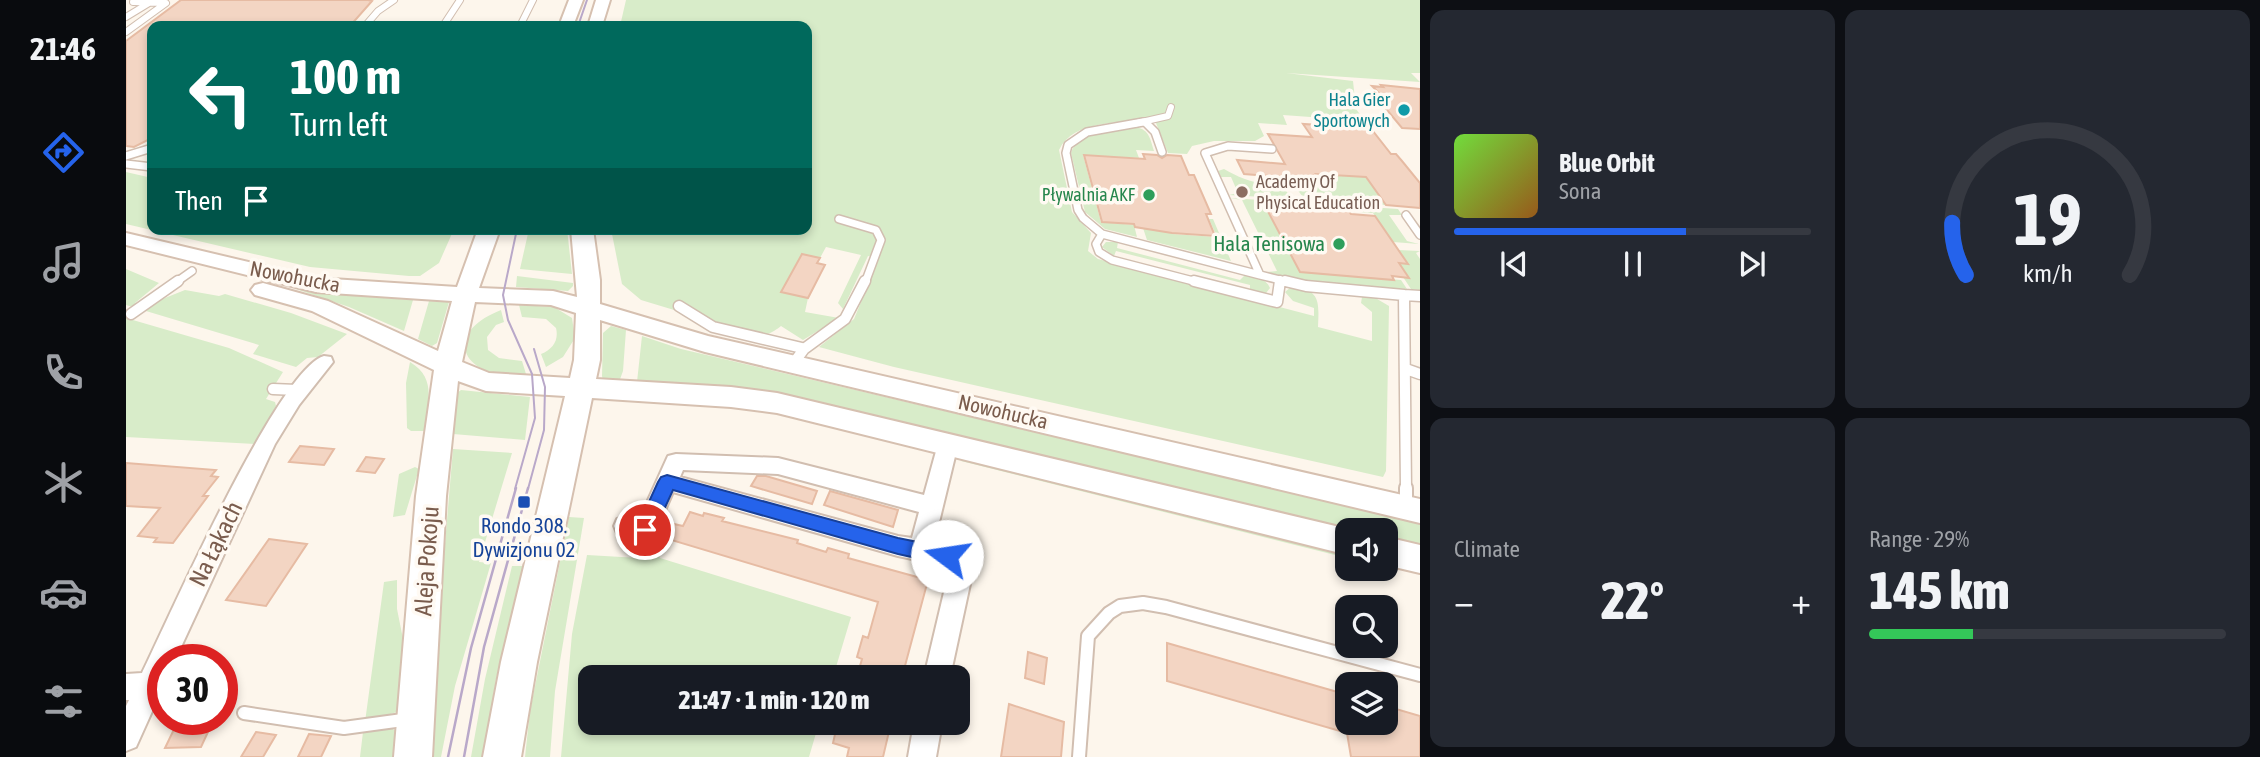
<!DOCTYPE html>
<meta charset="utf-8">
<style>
:root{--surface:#171b24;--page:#242831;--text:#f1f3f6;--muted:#9ea1a6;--line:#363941;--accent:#2563eb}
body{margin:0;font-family:"Asap Condensed",sans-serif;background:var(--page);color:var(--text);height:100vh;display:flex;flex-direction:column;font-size:26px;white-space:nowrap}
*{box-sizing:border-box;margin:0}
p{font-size:23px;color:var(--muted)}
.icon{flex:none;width:38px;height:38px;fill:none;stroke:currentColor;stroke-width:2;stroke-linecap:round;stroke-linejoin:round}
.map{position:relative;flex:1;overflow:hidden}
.drawer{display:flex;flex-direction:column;gap:10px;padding:10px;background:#0d0f14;width:840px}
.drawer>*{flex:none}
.banner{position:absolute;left:21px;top:21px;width:665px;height:214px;border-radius:14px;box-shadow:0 4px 10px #0003;background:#00695c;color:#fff;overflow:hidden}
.tools{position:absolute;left:1209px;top:518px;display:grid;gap:14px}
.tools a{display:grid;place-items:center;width:63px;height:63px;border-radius:14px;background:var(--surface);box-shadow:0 4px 10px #0003;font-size:35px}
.speed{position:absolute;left:21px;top:644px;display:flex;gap:14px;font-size:35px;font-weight:700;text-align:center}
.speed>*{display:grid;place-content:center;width:91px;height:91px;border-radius:50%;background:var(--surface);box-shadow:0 4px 10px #0003;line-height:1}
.speed .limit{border:10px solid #d22;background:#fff;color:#111}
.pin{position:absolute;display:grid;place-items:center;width:60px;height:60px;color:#fff;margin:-30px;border:4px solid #fff;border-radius:50%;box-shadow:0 2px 7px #0007}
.me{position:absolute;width:77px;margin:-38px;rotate:284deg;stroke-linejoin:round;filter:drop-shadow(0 0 5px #0008)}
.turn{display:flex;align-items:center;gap:24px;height:147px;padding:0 28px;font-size:32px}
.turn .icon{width:91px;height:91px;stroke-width:2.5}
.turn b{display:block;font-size:49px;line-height:60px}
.then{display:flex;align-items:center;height:66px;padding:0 28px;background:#0003;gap:14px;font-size:26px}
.big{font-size:52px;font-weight:800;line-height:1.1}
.drawer .card{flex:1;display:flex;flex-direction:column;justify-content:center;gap:10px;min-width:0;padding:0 24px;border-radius:14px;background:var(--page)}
.drawer .dial{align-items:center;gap:0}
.dial svg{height:182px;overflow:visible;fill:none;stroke:var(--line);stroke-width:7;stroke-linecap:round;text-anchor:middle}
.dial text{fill:var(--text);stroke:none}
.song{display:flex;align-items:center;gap:21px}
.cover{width:84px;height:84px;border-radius:10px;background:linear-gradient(135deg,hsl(100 70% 55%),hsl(30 70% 35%))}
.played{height:7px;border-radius:4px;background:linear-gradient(90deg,var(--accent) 65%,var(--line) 65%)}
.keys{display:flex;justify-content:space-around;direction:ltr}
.heat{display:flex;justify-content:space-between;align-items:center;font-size:38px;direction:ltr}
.charge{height:10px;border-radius:5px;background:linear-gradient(90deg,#34c759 29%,var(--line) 0)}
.drawer .tiles{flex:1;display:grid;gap:10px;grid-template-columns:repeat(2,1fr)}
.trip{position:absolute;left:452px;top:665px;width:392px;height:70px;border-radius:14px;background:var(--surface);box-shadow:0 4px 10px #0003;font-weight:800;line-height:70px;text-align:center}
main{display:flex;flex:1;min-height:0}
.dock{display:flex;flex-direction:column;width:126px;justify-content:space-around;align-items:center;background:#090b0e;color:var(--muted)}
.dock .icon{width:49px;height:49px}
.dock .current{color:var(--accent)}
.dock b{font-size:32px;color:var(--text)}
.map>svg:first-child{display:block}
.green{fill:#d8ecc9}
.building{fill:#f3d5c3;stroke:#e6bba3;stroke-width:2}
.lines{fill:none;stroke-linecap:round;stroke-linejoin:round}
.service-far3-casing{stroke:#d1beb0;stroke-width:8}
.service-far2-casing{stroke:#d1beb0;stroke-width:10}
.service-far1-casing{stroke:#d1beb0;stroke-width:13}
.service-casing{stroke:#d1beb0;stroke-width:16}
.minor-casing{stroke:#d1beb0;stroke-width:4}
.secondary-casing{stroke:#d6c0b0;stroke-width:4}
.service-far3{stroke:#fff;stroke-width:6}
.service-far2{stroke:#fff;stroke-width:7}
.service-far1{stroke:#fff;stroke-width:10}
.service{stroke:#fff;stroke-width:12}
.minor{fill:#fff;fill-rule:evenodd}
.secondary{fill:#fff;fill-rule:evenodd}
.tram-far1{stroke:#b9a8c9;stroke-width:2}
.tram{stroke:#b9a8c9;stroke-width:2.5}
.route{fill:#2563eb;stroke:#184099;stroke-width:2}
.culture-dot{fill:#0f9aa8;stroke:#fffaf3;stroke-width:2.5}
.education-dot{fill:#8d6e63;stroke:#fffaf3;stroke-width:2.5}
.leisure-dot{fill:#2e9e5b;stroke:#fffaf3;stroke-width:2.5}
.transit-dot{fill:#1a4fb4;stroke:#fffaf3;stroke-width:2.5}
.labels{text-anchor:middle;stroke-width:7;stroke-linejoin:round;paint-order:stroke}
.far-culture-label{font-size:18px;fill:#0d838f;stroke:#fffaf3;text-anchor:end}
.far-education-label{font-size:18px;fill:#785e54;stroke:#fffaf3;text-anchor:start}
.far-leisure-label{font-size:18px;fill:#27864d;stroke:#fffaf3;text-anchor:end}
.leisure-label{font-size:21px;fill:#27864d;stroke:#fffaf3;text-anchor:end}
.street-label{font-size:21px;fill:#7a5c4d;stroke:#fffaf3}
.transit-label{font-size:21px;fill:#164399;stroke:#fffaf3}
.near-street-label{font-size:24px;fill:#7a5c4d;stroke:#fffaf3}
</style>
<main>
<nav class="dock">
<b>21:46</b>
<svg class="icon current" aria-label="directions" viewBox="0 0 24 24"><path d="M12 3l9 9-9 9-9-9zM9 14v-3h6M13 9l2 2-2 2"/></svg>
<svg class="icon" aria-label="music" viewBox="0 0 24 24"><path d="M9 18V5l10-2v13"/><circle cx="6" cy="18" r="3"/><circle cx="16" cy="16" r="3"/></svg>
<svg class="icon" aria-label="phone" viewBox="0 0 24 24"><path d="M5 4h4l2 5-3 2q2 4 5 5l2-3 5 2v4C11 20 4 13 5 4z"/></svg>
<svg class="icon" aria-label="climate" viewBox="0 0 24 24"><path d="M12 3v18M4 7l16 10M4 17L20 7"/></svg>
<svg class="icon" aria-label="car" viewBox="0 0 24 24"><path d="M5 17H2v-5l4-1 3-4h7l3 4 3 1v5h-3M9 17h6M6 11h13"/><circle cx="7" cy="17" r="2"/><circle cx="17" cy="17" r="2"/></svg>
<svg class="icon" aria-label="filters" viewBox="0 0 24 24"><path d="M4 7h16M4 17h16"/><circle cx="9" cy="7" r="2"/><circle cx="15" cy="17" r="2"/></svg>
</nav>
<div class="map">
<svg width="1294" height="757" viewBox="0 0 1294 757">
<rect width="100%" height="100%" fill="#fdf6ec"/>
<!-- green -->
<path class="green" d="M500,0H1294V73H1285L1294,82L1160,73L1227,81L1230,109L1239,121L1157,115L1161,125L1132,123L1138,136L1129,141H1088L1066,146L1061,154L1042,153L1030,123L1022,119C994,124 948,119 933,150L946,212L965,233L962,251L972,259L1188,316V308L1167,301L1159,292L1165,287C1195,289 1193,302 1192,327L1246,341V312L1235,303L1236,297L1246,296L1263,306L1260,471L1257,477L768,367L693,347L728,319L753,258L742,256L717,309L712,303L735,255L700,247L694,258L676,254L655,292L682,298L679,312L713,318L677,340L655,326C651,329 646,333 641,334C614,337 574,316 553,303L548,308L558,313L515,300L496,284L485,229H681V26H494Z
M1007,127C1023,128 1024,138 1028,151L1010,150L1013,158L957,155L975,222L1008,225L1011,237L979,229L959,212L945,153C952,130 987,131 1007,127Z
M1098,169C1114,178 1131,186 1149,182L1152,177L1193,180L1190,174L1236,171L1260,205L1182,200L1177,197L1170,188L1158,187L1164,197L1157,198L1103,195L1112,193L1105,177H1095L1092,171Z
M0,172L26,178V229H328L313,263L294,276H283L184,267L0,224Z
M1104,198L1225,206L1229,212L1138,205L1174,272L1275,280L1281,289L1188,283L1141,272L1151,271L1116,200Z
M1229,206L1272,209L1276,215H1263L1281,241L1293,244L1267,242L1247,213L1233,212Z
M1083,219H1087L1105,261L1021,240L1017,228L1043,227L1046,234L1091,237Z
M403,229H441L446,274L394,269Z
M980,242H992L991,248L1114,280L1118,276C1128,276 1140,278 1144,288L1140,293L1124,291V285L990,251L988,256L976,247Z
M1272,250L1294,251L1290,253L1294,259V290L1285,289L1277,277H1283L1273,263H1282Z
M0,269L33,283L9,303L29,302L59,290L93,296L99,294L165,313L221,334L192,357L181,358L170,367L127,354L133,345L0,305Z
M391,276L447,283V286L442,291L390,287Z
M172,287L229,296L287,300L278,331L223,307L170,289Z
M303,301L323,302L311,343L306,346L292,339Z
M393,305L428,307L446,318L449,338L437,357L420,367L415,354C427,349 433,340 430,328L420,319L396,317Z
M375,310L378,322L370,325L361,337L362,350L373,358L396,361L400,374C340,383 311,335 375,310Z
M0,318L103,348L157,372L140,399L149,402L150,406L129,444L0,437Z
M485,326L500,330L497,371L493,382L477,380L476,376L477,333Z
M516,336L555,349L1294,523V549L1260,541V530L1221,531L680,400L637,392L511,382Z
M284,362C312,379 301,403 298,431H285L281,428L280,383Z
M335,390L404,397L399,440L327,434L331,393Z
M327,449L386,453L353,562L365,563L329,686L315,757H301Z
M843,460L1221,552V558L835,461Z
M289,467L293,469L279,515L267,517L273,474Z
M443,517L458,518L429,691L424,757H399L404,711Z
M524,537L534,558L725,617L707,677H464V723H693L683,757H435L446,634L461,555L513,558Z
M386,566H397L370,679L357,757H345L359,679Z
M271,580V609L280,654L274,711L239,722L258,582Z
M265,728L275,734L272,757H234L237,732Z"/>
<!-- building -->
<path class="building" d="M55,0H242L246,1L224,26H26V138L8,147L0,146V41Z
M1255,85L1294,89V129L1276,128L1246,92H1252L1246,86L1257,87Z
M1203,119L1239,121L1265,154H1270L1276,161L1294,183V208L1260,205L1240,177L1190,174L1194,180L1118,174L1111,160L1159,164L1142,134L1186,137L1177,124L1209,126Z
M1017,154L1031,155L1036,158L1041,155L1055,156L1063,175H1068L1085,214H1080L1089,236L1046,233L1009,227L1008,224L976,222L958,155L1019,159Z
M1138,204L1222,210L1225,214L1249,216L1282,264L1273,263L1283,278L1266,276L1268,280L1174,272Z
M676,254L694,258L691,263L699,265L682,298L655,292Z
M174,446L208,449L198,465L163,462Z
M240,457L258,459L249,473L231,471Z
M0,463L90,470L85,476L92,477L77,496H82L47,543L28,542L31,538L12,536L34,508L0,506Z
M631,476H640L691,491L686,504L625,486Z
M704,491L772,510L767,527L698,505Z
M564,512L577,516L578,513L598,518L596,521L672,540L671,543L700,552L702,548L723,554L722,558L802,580L776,677H745L732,673L736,659L731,657L737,636L742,638L752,602L532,536L539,522L557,526Z
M143,539L181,544L140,606L100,600Z
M1041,643L1222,695V723H1260V706L1294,716V757H1225L1221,733L1041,681Z
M902,652L921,658L918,684L899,678Z
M883,704L938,722L935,757H875Z
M53,719H88L75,747L39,748Z
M718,723H765L757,757H721L723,748L707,743L710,730L716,732Z
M130,732L150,735L137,757H115Z
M183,734L205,736L195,757H172Z"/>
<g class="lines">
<defs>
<path id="service-far3" d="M0,17L23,3
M239,26L252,11L268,0
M317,26L334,0
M394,26L407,0
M0,32L40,3L7,2
M1007,124L1042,116L1045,107"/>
<path id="service-far2" d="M1017,122L961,132L942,145L940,153L952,210L957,218L976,234L970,244L973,252L986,260L1075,283
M1019,122L1029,132L1036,152
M1146,149L1102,146L1079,153L1134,275L1166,283
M0,156L26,148
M0,164L26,167
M1280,215L1294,235
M713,219L750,230L755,240L739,283
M976,234L1134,275
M49,283L66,271
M1154,283V280"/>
<path id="service-far1" d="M1068,281L1151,302L1154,281
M1159,281L1180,286L1278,295
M553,306L587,327L676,348
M5,314L52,281
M667,364L678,349L719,319L739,281
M1280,369L1294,374
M147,389L171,390
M1280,489L1278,295L1294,296"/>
<path id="service" d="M1280,488V507
M118,713L218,728L284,719
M953,757L962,636L983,613L994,606L1017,603L1040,607L1294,675"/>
<path id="minor" d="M198,356L205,357L207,362L173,405L149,444L49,660H37V687L10,747L0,751V706L3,700H0V674L16,673C42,620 152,369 198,356Z
M822,436L829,438L832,444L808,543L845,554L849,561L824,677H798L824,567L772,556L547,492L527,538C515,542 503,537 491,533L488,526L491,519L499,517L513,520L542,456L550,454L652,458L798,495L812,444L815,438ZM557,470L652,474L793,512L786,538L772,536L554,477Z
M788,723H816L810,757H782Z"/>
<path id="secondary" d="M443,0H457L447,26H433Z
M470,0H484L476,26H462Z
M352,229H374L353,288L427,291L451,297L445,229H467L474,280V304L582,336L1294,499V523L579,352L474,320V360L470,379L605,387L651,393L1222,529L1226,530H1222V555L651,413L605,407L466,398L411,662L395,757H357L375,662L439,396L360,391L332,381L320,496L306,757H268L290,496L308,370L186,311L129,295L125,290L129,285L137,283L202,301L312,351L326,301L190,292L0,245V233L190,278L331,287ZM349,302L425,305L450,313L448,360L444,378L363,373L336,362Z
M1260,537L1294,545V573L1260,565Z"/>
</defs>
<!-- service-far3 casing -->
<use href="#service-far3" class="service-far3-casing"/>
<!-- service-far2 casing -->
<use href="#service-far2" class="service-far2-casing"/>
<!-- service-far1 casing -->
<use href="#service-far1" class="service-far1-casing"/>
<!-- service casing -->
<use href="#service" class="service-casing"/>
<!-- minor casing -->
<use href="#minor" class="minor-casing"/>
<!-- secondary casing -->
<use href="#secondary" class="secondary-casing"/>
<!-- service-far3 -->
<use href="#service-far3" class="service-far3"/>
<!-- service-far2 -->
<use href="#service-far2" class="service-far2"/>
<!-- service-far1 -->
<use href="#service-far1" class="service-far1"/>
<!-- service -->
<use href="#service" class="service"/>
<!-- minor -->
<use href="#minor" class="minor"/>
<!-- secondary -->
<use href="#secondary" class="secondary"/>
<!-- tram-far1 -->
<path class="tram-far1" d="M452,26L461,0
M389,489L409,418L406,374L382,320L377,295L391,229
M402,489L418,430L419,387L408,349"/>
<!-- tram -->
<path class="tram" d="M322,757L345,648L390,488
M338,757L358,647L402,488"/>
</g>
<!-- route -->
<path class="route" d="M541,475L772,538L821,548L828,551L831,556L828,562L821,565L772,554L547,490L526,536L519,538L513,536L510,530L532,482L535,477Z"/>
<!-- markers -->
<circle class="culture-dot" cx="1278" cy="110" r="7"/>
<circle class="education-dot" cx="1116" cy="192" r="7"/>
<g class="leisure-dot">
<circle cx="1023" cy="195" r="7"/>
<circle cx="1213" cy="244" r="7"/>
</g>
<rect class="transit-dot" x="391" y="495" width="14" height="14" rx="3.5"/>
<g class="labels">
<!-- far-culture labels -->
<g class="far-culture-label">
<text x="1264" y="106">Hala Gier<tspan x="1264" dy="21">Sportowych</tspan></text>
</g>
<!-- far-education labels -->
<g class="far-education-label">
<text x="1130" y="188">Academy Of<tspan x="1130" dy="21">Physical Education</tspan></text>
</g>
<!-- far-leisure labels -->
<g class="far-leisure-label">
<text x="1009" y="201">Pływalnia AKF</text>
</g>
<!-- leisure labels -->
<g class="leisure-label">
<text x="1199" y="251">Hala Tenisowa</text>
</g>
<!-- street labels -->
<g class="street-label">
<text transform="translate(169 277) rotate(11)" y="7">Nowohucka</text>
<text transform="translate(877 412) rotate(13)" y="7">Nowohucka</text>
</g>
<!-- transit labels -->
<g class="transit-label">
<text x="398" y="533">Rondo 308.<tspan x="398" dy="24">Dywizjonu 02</tspan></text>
</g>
<!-- near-street labels -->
<g class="near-street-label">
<text transform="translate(90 544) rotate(-64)" y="8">Na Łąkach</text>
<text transform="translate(301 561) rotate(-86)" y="8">Aleja Pokoju</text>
</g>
</g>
</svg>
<div class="tools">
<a><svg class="icon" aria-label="sound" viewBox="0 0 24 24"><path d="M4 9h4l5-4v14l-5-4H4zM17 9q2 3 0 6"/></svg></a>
<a><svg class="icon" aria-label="search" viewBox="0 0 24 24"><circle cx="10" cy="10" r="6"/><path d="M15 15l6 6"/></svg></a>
<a><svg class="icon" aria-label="layers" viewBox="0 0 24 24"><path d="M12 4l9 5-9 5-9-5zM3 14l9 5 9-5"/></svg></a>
</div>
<div class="speed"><div class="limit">30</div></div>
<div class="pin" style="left:519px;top:530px;background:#d93025"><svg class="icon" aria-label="arrive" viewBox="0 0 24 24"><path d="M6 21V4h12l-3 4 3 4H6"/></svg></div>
<svg class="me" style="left:821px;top:556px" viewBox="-20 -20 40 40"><circle r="19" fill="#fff"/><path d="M0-13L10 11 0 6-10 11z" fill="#2563eb"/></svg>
<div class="trip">21:47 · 1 min · 120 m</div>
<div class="banner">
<div class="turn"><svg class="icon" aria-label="left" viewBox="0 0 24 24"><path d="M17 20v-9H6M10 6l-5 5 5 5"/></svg><div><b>100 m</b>Turn left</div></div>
<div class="then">Then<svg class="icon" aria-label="arrive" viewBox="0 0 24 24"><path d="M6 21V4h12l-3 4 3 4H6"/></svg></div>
</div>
</div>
<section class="drawer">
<div class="tiles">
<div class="card">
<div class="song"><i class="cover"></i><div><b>Blue Orbit</b><p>Sona</p></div></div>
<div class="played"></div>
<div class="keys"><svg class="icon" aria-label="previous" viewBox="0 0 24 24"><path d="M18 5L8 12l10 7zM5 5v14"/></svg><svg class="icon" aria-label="pause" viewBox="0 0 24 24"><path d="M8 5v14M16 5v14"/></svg><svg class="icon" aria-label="next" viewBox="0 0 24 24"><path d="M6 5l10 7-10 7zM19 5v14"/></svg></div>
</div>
<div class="card dial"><svg viewBox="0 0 100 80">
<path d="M14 69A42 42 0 1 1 86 69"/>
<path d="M14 69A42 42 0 0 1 8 46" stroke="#2563eb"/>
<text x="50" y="56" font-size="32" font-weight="700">19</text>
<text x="50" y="72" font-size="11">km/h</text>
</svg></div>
<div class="card"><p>Climate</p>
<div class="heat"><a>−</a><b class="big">22°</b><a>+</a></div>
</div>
<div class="card"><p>Range · 29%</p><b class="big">145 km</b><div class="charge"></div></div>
</div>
</section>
</main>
